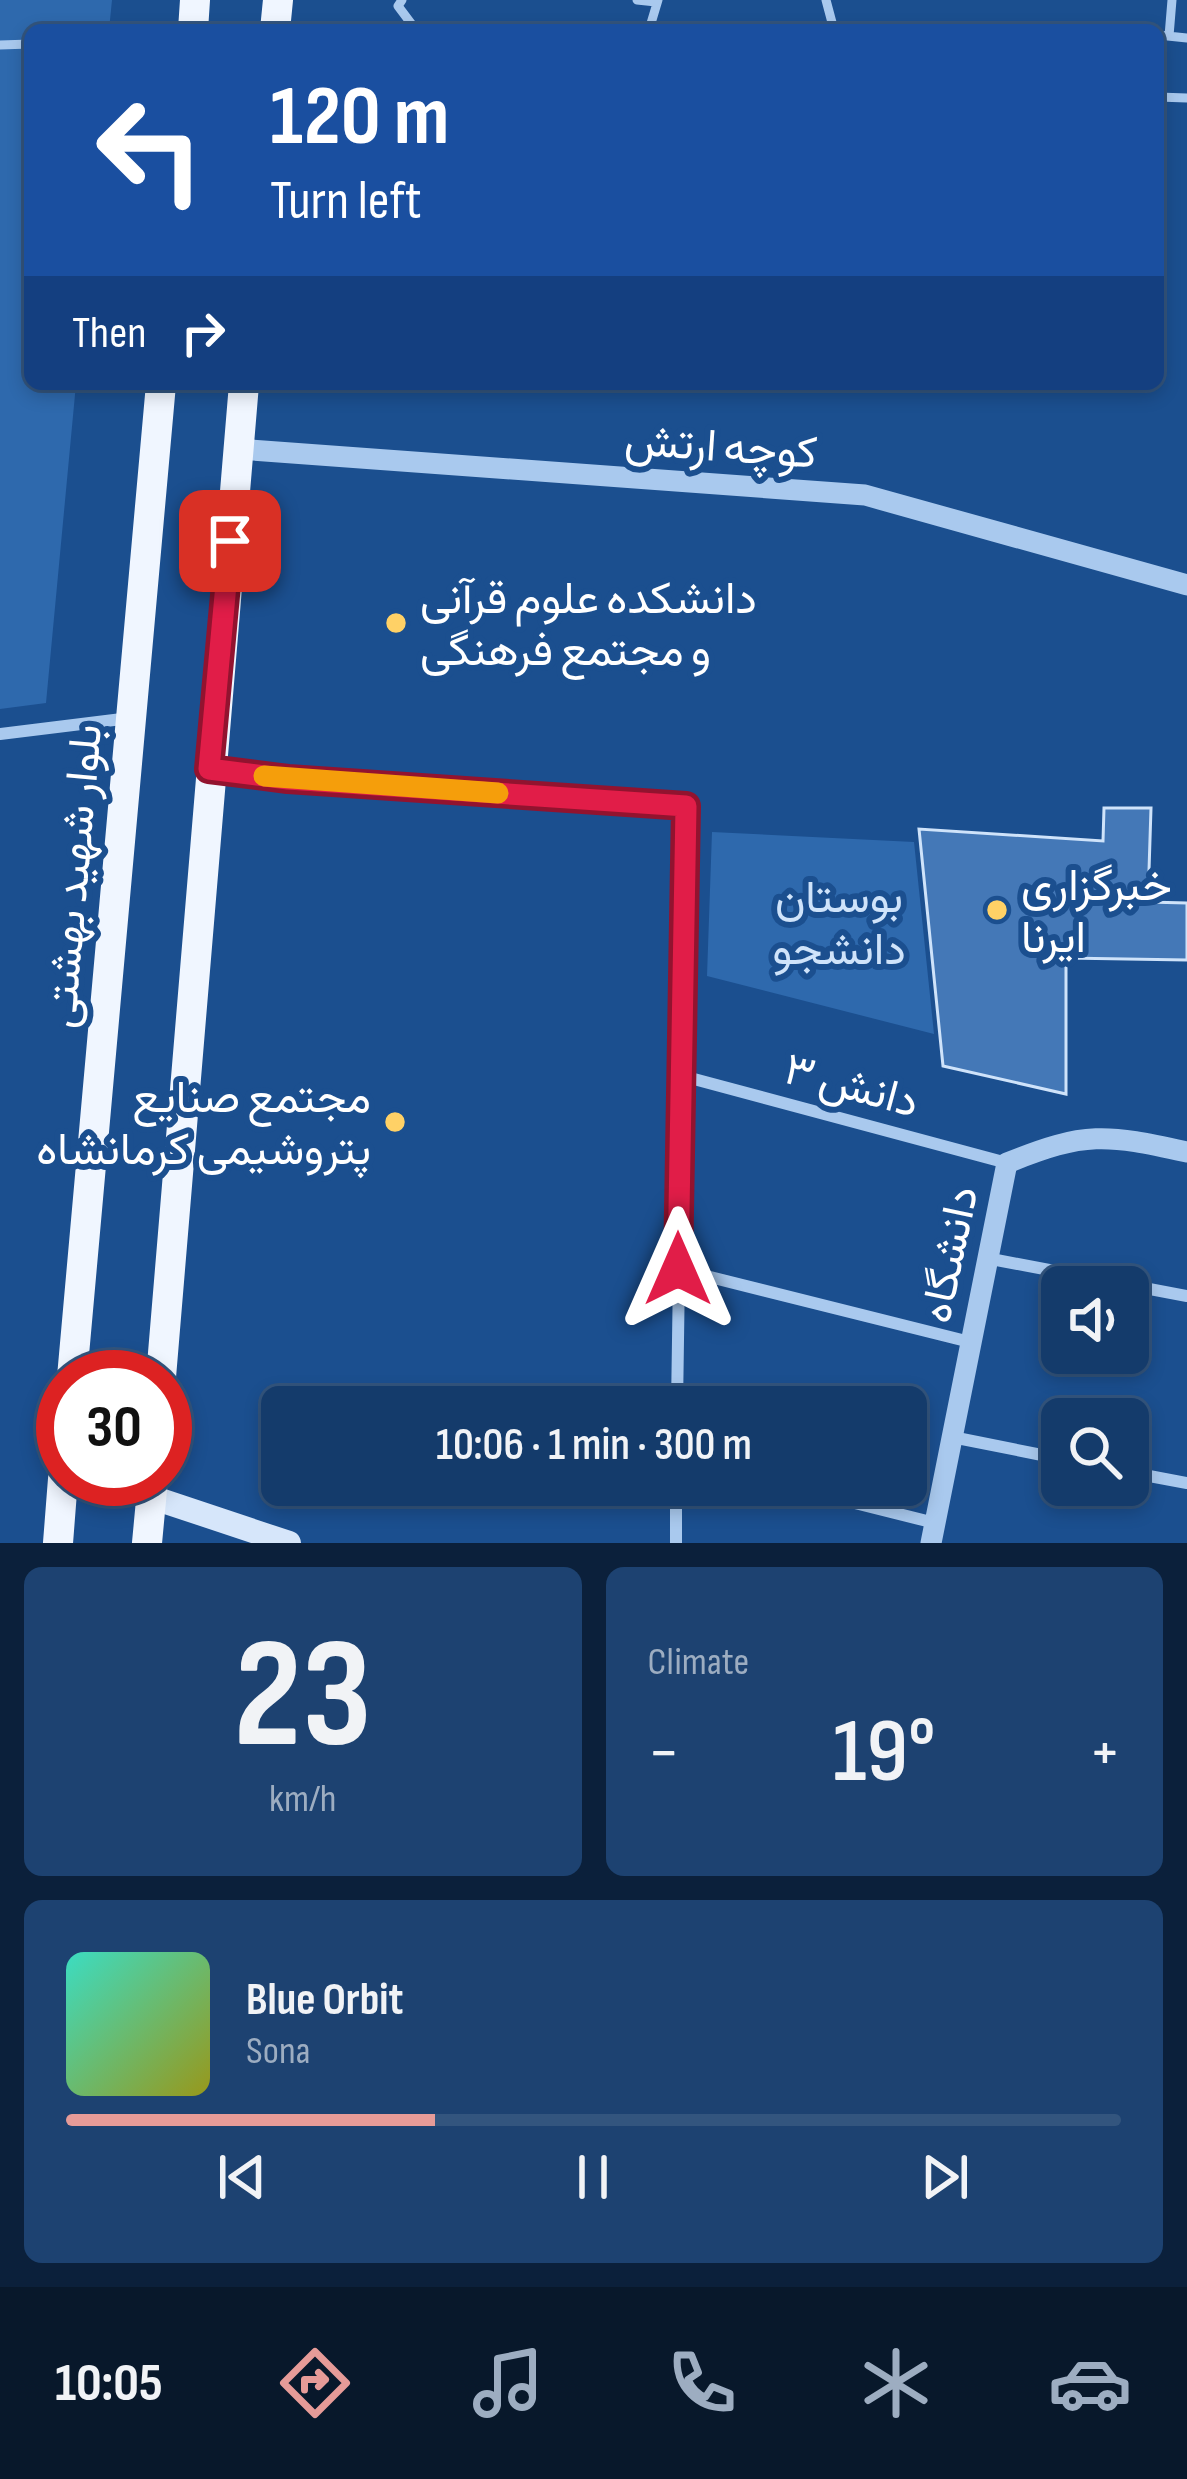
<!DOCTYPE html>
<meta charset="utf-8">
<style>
:root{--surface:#143b6b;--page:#1d4271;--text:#f1f3f6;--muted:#9dadc1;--line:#33557e;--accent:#e69b98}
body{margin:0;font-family:"Sofia Sans Condensed",Vazirmatn,sans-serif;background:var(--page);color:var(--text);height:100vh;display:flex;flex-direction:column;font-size:45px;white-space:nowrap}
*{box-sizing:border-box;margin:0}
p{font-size:39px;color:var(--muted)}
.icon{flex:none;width:66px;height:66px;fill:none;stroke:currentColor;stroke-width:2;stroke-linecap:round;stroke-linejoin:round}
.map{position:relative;height:1543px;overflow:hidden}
.side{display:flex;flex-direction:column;gap:24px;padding:24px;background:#0b203b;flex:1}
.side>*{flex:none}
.guide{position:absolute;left:24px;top:24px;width:1140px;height:366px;border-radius:18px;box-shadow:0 6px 18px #0003,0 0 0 3px var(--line);background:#1a4fa0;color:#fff;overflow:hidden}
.fabs{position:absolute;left:1041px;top:1266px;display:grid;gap:24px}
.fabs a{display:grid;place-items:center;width:108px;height:108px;border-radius:18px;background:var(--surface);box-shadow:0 6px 18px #0003,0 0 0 3px var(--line);font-size:60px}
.speed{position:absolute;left:36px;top:1350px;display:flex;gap:24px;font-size:60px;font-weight:700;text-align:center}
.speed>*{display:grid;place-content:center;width:156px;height:156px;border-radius:50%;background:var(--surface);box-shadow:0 6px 18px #0003,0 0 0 3px var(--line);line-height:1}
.speed .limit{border:18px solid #d22;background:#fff;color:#111}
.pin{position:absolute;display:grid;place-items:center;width:102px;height:102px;color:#fff;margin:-51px;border-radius:24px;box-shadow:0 6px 18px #0006}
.me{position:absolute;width:132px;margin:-66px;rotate:0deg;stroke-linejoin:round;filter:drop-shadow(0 0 9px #0008)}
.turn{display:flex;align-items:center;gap:42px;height:252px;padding:0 48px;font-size:54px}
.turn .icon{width:156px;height:156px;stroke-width:2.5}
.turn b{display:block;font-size:84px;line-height:102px}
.then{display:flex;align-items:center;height:114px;padding:0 48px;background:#0003;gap:24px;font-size:45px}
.big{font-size:90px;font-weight:600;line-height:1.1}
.side .tile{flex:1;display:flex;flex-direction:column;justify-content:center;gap:18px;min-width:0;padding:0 42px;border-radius:18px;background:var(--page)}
.side .dial{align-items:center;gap:0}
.dial b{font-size:156px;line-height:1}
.song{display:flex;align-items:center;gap:36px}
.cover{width:144px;height:144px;border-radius:18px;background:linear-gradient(135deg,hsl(170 70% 55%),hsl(60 70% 35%))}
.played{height:12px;border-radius:6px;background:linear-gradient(90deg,var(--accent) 35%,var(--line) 35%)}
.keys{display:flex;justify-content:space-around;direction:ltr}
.heat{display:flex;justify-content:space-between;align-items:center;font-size:66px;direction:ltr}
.side .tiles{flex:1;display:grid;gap:24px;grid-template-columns:1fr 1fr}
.tile:last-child{grid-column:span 2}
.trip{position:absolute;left:261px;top:1386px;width:666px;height:120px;border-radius:18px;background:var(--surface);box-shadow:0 6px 18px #0003,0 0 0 3px var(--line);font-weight:600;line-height:120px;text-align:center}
.tabs{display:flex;height:192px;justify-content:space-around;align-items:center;background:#08182b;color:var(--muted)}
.tabs .icon{width:84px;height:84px}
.tabs .on{color:var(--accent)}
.tabs b{font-size:54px;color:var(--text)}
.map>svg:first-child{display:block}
.green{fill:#2e69ad}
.building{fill:#4478b7;stroke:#cfe3fa;stroke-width:3}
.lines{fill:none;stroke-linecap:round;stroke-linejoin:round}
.service{stroke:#a9c9ee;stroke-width:9}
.minor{stroke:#a9c9ee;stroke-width:12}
.tertiary{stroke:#a9c9ee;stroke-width:21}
.secondary{stroke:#d6e6fa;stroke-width:24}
.primary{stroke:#f0f6ff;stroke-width:30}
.route-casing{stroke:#92132f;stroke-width:30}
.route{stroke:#e11d48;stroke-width:21}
.slow{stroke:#f59e0b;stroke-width:21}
.poi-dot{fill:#ffd166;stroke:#1b4f8f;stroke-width:4.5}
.labels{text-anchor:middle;stroke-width:12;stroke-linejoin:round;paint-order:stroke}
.street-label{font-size:45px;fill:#fff;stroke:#1b4f8f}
.poi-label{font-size:45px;fill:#fff;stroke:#1b4f8f;text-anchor:start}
.park-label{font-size:45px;fill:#cfe3fa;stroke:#1b4f8f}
</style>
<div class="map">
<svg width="1187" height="1543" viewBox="0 0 1187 1543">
<rect width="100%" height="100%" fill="#1b4f8f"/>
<!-- green -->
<path class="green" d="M0,0H112L109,30H30V384H76L46,703L0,709Z
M712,832L914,842L934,1034L707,976Z"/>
<!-- building -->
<path class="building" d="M1104,808H1151L1148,902L1187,903V960L1066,958V1094L943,1066L919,829L1103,841Z"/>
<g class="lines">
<!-- service -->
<path class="service" d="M402,0L398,6L416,30
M637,0L656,2
M826,0L834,30
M649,30L658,0
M847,30H899
M1158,35L1187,38
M1169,36L1172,0
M0,45L30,44
M1158,97L1187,98"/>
<!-- minor -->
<path class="minor" d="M0,734L130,718
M211,769L288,779L686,806L677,1407
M679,1075L1007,1163
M986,1258L1187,1296
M678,1269L970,1342
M952,1437L1062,1459
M1128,1472L1187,1483
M783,1485L935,1523
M676,1543V1485"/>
<!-- tertiary -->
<path class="tertiary" d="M238,449L865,495L1187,585
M931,1543L1007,1163C1086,1131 1105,1134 1187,1152"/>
<!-- secondary -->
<path class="secondary" d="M151,1497L289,1543"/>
<!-- primary -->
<path class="primary" d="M193,30L195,0
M275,30L278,0
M72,1377L161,384
M161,1377L244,384
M58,1543L63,1479
M147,1543L153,1479"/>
</g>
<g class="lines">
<defs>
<path id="route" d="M230,541L209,769L288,779L686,806L678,1269"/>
</defs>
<!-- route casing -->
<use href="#route" class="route-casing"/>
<!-- route -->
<use href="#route" class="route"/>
<!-- slow -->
<path class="slow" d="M264,776L498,793"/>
</g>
<!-- markers -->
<g class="poi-dot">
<circle cx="396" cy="623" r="12"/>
<circle cx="997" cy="910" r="12"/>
<circle cx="395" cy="1122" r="12"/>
</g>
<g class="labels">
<!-- street labels -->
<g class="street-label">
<text transform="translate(721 445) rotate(4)" y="16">کوچه ارتش</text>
<text transform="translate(72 876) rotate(-85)" y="16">بلوار شهید بهشتی</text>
<text transform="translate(852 1084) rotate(15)" y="16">دانش ۳</text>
<text transform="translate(948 1254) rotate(-78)" y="16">دانشگاه</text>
</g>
<!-- poi labels -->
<g class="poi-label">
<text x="420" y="613">دانشکده علوم قرآنی<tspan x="420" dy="52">و مجتمع فرهنگی</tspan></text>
<text x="1021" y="900">خبرگزاری<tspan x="1021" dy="52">ایرنا</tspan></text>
<text x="371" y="1112" text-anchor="end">مجتمع صنایع<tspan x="371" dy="52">پتروشیمی کرمانشاه</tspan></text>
</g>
<!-- park labels -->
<g class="park-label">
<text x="839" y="912">بوستان<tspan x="839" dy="52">دانشجو</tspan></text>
</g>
</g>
</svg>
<div class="fabs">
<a><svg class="icon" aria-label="sound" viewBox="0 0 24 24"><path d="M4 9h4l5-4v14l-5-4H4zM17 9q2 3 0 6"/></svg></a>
<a><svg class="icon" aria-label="search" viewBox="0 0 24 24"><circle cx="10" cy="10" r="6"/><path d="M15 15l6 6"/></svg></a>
</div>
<div class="speed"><div class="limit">30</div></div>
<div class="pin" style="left:230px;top:541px;background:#d93025"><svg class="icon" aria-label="arrive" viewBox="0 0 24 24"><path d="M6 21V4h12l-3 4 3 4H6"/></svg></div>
<svg class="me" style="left:678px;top:1269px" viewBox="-20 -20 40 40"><path d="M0-17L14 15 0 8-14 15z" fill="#e11d48" stroke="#fff" stroke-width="4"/></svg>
<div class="trip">10:06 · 1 min · 300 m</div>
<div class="guide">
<div class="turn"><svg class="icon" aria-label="left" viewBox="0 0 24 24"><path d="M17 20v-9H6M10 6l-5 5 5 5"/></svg><div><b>120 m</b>Turn left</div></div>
<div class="then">Then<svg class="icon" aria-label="right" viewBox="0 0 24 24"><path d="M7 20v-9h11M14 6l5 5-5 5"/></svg></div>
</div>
</div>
<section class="side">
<div class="tiles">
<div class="tile dial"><b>23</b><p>km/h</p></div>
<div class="tile"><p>Climate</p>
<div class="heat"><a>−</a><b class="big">19°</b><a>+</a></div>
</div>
<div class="tile">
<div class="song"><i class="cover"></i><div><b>Blue Orbit</b><p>Sona</p></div></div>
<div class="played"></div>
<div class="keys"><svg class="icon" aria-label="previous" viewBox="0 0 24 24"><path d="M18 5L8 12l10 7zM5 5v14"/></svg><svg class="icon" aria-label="pause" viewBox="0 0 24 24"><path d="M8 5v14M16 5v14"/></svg><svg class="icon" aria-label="next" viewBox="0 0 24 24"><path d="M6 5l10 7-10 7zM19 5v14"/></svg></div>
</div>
</div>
</section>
<nav class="tabs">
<b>10:05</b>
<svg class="icon on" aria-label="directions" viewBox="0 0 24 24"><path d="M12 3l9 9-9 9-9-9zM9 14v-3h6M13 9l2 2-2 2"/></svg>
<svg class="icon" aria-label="music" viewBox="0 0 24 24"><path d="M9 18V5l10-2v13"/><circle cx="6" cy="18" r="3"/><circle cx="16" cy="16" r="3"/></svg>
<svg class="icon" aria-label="phone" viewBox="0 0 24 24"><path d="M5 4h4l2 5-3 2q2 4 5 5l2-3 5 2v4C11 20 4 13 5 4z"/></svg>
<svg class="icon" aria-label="climate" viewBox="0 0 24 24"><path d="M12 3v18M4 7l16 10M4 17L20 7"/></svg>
<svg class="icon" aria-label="car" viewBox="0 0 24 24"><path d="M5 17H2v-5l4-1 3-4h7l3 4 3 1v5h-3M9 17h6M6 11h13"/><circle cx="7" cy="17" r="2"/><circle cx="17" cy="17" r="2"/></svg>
</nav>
